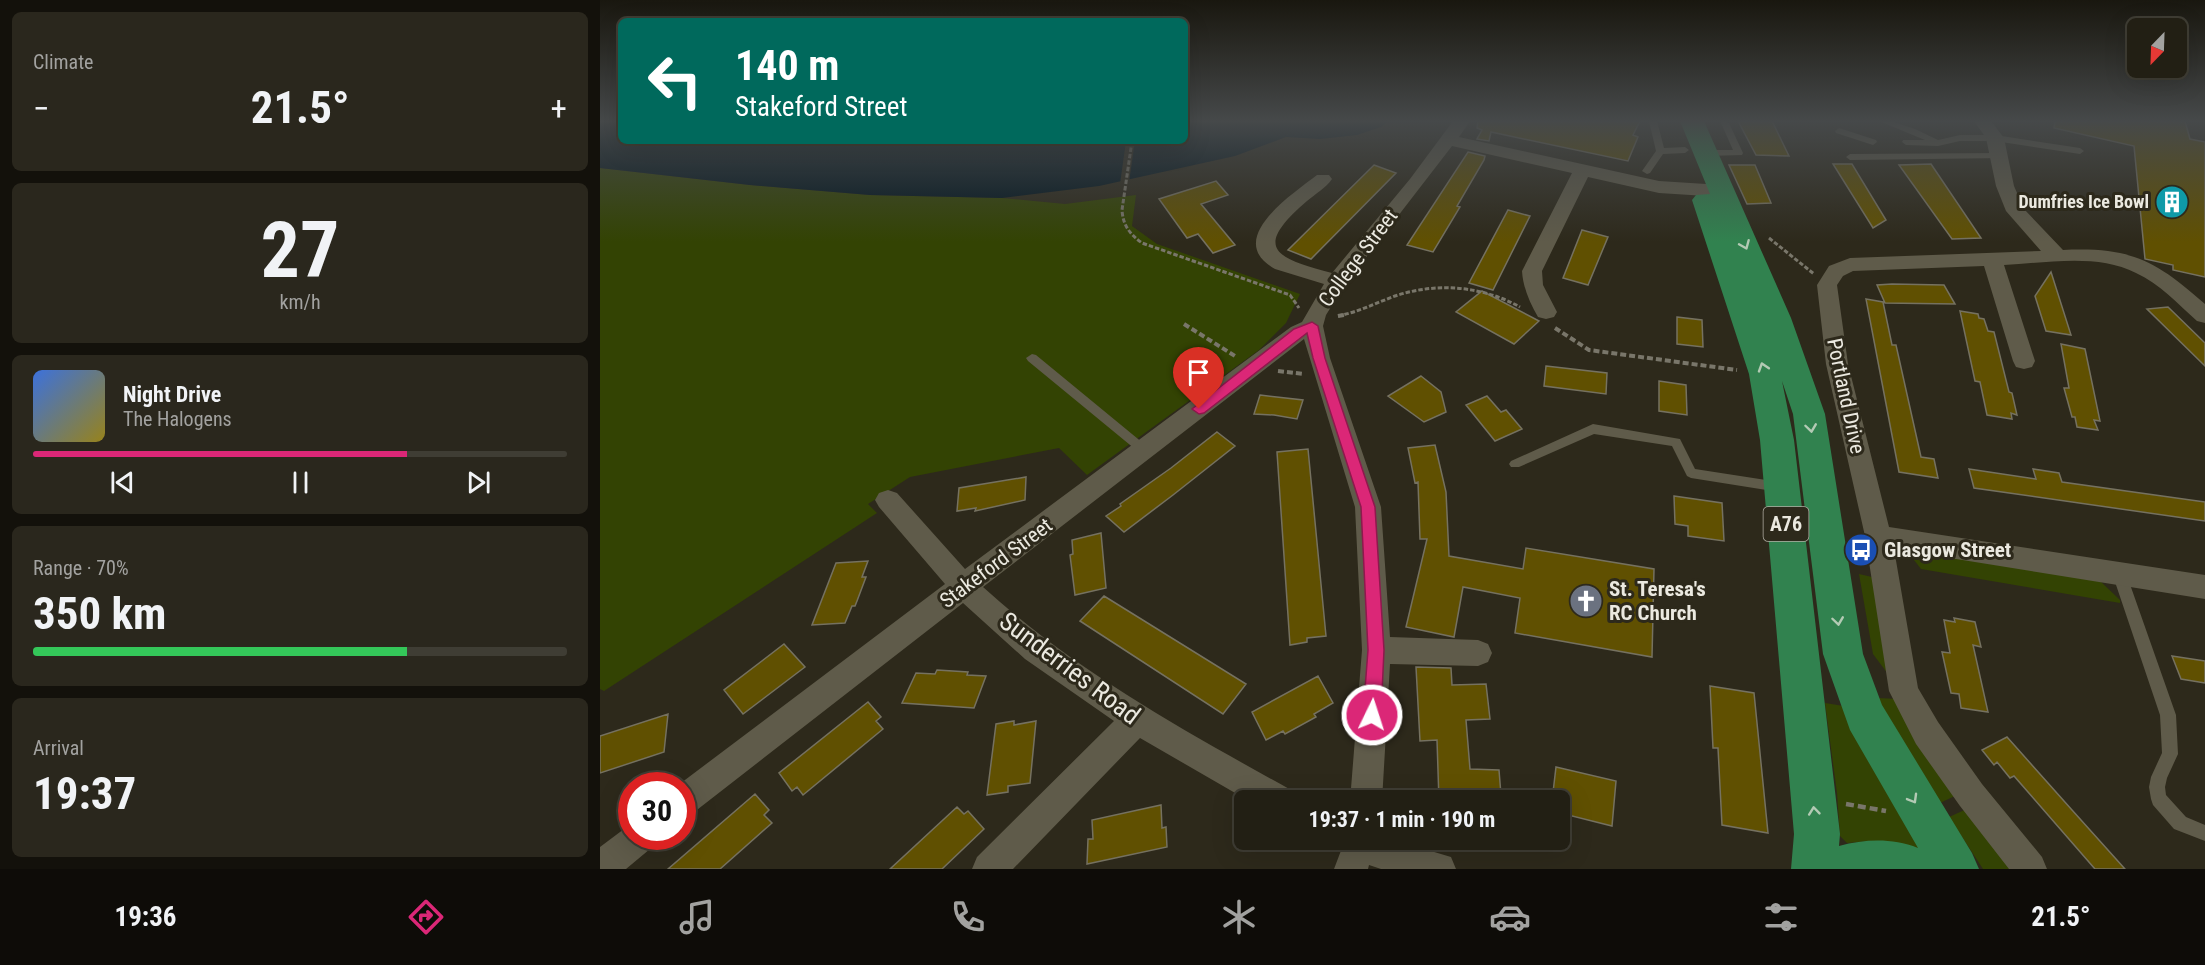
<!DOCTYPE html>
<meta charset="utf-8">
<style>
:root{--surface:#221f14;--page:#2a271d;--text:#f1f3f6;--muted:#a2a2a0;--line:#3f3d34;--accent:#db2777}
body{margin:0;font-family:"Roboto Condensed",sans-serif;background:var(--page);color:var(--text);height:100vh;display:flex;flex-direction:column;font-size:22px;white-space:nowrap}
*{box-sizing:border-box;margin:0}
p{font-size:20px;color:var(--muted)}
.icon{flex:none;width:33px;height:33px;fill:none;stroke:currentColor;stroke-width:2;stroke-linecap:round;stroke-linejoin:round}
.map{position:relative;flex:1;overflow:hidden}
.sheet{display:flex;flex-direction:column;gap:12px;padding:12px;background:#13110b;width:600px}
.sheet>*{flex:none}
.top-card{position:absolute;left:18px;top:18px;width:570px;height:126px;border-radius:9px;box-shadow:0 6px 24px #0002,0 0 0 2px var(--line);background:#00695c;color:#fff;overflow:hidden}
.needle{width:39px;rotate:203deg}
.buttons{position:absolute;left:1527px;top:18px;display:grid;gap:12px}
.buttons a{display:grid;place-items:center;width:60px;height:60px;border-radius:9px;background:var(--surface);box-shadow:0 6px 24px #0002,0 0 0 2px var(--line);font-size:30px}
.speed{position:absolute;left:18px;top:772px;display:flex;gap:12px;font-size:30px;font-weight:700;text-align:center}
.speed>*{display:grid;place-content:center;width:78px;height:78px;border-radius:50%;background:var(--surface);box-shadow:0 6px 24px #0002,0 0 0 2px var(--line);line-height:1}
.speed .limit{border:9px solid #d22;background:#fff;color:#111}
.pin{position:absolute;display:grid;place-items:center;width:51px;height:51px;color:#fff;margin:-62px -26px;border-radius:50% 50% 50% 0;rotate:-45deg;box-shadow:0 0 6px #0007}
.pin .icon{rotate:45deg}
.me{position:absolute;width:66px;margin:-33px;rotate:4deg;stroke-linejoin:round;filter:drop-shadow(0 0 4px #0008)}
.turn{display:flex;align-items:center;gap:21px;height:126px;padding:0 18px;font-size:27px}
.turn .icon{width:78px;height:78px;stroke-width:2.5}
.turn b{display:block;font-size:42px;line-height:51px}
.big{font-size:45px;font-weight:700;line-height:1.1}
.sheet .card{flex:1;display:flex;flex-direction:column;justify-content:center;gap:9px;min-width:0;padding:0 21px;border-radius:9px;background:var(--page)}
.sheet .dial{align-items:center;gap:0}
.dial b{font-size:78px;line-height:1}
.song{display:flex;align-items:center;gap:18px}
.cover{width:72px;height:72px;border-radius:9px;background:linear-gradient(135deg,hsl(220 70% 55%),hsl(50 70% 35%))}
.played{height:6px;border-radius:3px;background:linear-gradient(90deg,var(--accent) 70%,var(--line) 70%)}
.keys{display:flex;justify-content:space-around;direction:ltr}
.heat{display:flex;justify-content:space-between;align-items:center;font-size:33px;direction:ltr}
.charge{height:9px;border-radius:4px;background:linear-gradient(90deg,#34c759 70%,var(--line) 0)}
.trip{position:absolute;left:634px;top:790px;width:336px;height:60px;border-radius:9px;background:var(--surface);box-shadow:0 6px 24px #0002,0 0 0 2px var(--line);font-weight:700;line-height:60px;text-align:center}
.tab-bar{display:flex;height:96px;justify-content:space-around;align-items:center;background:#0e0c08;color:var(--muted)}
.tab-bar .icon{width:42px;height:42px}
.tab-bar .on{color:var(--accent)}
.tab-bar b{font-size:27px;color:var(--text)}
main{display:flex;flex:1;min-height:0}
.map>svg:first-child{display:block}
.green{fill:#334303}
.water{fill:#00141e}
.pier{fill:#2d291b}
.building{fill:#605001;stroke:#757160;stroke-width:1.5}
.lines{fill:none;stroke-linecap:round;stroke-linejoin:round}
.path-far2{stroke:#79766a;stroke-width:3;stroke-dasharray:4.5 2;stroke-linecap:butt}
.path-far1{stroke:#79766a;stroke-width:4;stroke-dasharray:6 3;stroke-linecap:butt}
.path{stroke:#79766a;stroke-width:4.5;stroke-dasharray:8 4;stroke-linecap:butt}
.service{fill:#5f5b4a;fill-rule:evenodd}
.minor{fill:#5f5b4a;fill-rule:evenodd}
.primary{fill:#31824f;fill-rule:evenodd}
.oneway{stroke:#b3cab4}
.route{fill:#db2777;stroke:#8e194d;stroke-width:1.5}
.labels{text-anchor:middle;stroke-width:6;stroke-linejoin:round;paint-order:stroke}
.far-poi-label{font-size:18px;font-weight:bold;fill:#ebe9e0;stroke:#2d291b;text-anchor:end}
.shield{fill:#2d291b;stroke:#b2afa5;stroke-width:1.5}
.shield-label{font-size:20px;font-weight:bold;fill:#ebe9e0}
.street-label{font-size:21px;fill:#ebe9e0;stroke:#2d291b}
.poi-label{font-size:21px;font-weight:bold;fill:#ebe9e0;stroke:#2d291b;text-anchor:start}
.near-street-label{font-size:26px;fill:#ebe9e0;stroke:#2d291b}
</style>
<main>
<section class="sheet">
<div class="card"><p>Climate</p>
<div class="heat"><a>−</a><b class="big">21.5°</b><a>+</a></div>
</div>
<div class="card dial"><b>27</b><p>km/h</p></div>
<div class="card">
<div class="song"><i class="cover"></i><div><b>Night Drive</b><p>The Halogens</p></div></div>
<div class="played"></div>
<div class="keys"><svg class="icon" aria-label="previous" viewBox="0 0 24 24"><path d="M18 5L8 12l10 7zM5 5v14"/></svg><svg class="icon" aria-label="pause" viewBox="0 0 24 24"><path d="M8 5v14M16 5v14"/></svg><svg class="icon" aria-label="next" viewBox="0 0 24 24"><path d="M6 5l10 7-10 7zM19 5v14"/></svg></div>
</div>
<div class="card"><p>Range · 70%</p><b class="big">350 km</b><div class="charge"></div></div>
<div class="card"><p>Arrival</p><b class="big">19:37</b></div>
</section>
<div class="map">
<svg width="1605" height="869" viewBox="0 0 1605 869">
<rect width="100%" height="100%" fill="#2d291b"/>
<!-- green -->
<path class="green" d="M0,168L150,185L270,195L402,198L465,204L536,195L532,226L557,244L700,294L686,323L659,350L487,475L459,448L310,477L268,504L277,513L4,691L0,689Z
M1313,547L1499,580L1520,600V603L1321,569L1314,560Z
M1259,574L1272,577L1294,682L1273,654Z
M1277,698L1299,699L1359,794L1340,803Z
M1225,703L1250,707L1332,852L1295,843L1271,841L1247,843L1240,836L1237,793Z
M1369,808L1417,869H1383L1349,817Z"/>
<!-- water -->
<path class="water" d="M0,121H21V141H585V121H788L781,127L757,135L720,139L686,137L635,156L499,186L402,198L270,195L150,185L0,168Z"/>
<!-- pier -->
<path class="pier" d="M526,141H535L529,182L520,184Z"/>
<!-- building -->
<path class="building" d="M878,121H1040L1033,135L1038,137L1028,161L891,132L889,141L877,139L882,130L877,128Z
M1138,121H1172L1189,156L1156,155Z
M1455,121H1585L1590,139L1605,142V277L1573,270V265L1545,259L1534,146L1454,128Z
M868,152L885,156L884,160L857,206L860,207L833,252L807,245Z
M1233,164H1252L1286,220L1273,228Z
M1331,164L1381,238L1352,239L1299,165Z
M774,165L796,173L711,259L688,250Z
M1129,165H1155L1171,203L1147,204Z
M616,181L628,195L601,204L635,245L613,253L598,234L587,238L559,199Z
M908,210L930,216L893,290L869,283Z
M982,230L1008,237L988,285L963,278Z
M1451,272L1471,335L1446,331L1435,296Z
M1292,284L1344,285L1355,304L1285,303L1277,285Z
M882,291L939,321L914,344L856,312Z
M1266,299L1283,302L1292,345H1296L1321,457L1334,459L1338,478L1299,472Z
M1568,307L1605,343V366L1547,309Z
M1360,311L1378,314L1379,318L1384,319L1388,331L1394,332L1409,392L1412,393L1417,415L1411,413L1412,419L1387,415L1380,382L1375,381Z
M1077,317L1102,320L1103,347L1077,344Z
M1461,344L1485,349L1500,421L1494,420L1498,430L1477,427L1475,417H1472L1464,388H1469Z
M946,366L1007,373L1006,394L944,386Z
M821,376L841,392L846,412L824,422L788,396Z
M1059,381L1086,385L1087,415L1059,411Z
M660,395L703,400L697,419L674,415L654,414Z
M887,396L901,412L906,410L922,429L895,441L866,405Z
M617,432L635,446L573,495L524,532L506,516L521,506L520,504L571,468Z
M835,445L846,492L849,556L923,569L926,548L1054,569L1052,657L915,633L920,598L863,587L854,637L806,627L827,539H820L818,482L815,483L808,448Z
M708,449L726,636L707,638V642L690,645L677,452Z
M1369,469L1436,479L1433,469L1459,473L1462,482L1605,502V521L1374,488Z
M426,477L425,500L375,511L376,508L357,511L359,488Z
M1074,496L1122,503L1124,541L1088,536V526L1075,524Z
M501,533L506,588L475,595L470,555L473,554L472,540Z
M268,561L262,577H266L257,601L255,606H252L245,623L212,625L236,563Z
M504,596L646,684L623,714L480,621Z
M1354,618L1375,622L1381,647L1373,645L1388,712L1361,708L1359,694L1351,693L1342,652L1350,653L1344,620L1355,622Z
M184,644L205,667L143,714L124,690Z
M1572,656L1605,661V683L1581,679Z
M816,667L851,668L852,685L886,684L890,719L866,720L870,769L899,770L901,795H880V801H839L837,740L820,741Z
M337,670L368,672L367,675L386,676L374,708L302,703L316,673L335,674Z
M718,676L733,703L714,714L716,717L685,734L683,731L666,740L652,712Z
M1110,686L1154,693L1168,833L1122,825L1118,748H1113Z
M268,702L281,717L276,721L283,729L203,795L197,787L192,791L179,773Z
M68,714L64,752L0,773V736Z
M414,721V725L436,721L430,783L408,786V792L387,795L396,724Z
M1407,737L1472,810L1525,869H1495L1414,776L1410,778L1397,762L1394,765L1382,750Z
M956,767L1016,781L1012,826L960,813V801H952Z
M155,794L169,810L164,815L172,823L120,869H68Z
M561,805L562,828L566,827L567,847L487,864L488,839H493L492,820Z
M357,807L364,814L368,811L384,829L342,869H290Z"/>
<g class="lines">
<!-- path-far2 -->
<path class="path-far2" d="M532,141L522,210C523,226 530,234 542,243L690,295L699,308
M1169,238L1214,274
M738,316C758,312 776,303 795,296C837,282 882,286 920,307"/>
<!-- path-far1 -->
<path class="path-far1" d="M738,316L744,315
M584,324L635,356
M955,328L989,350L1137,370
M678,371L704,374"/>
<!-- path -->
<path class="path" d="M1246,804L1286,811"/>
<!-- service -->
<path class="service" d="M1049,121H1057L1064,148L1085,147L1089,150L1085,153L1063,154L1050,173L1047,174L1042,171L1056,151Z
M1122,121L1129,123L1143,153L1142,155L1106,156L1102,153L1106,150H1133L1121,123Z
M1279,121H1291L1315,129L1338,140L1360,135H1395L1480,148L1484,151L1480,154L1395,141H1360L1338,146L1306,145L1302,142L1303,140H1325Z
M1239,128L1276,140L1277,142L1273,145L1236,133L1235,131Z
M1401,153L1405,156L1404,158L1250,160L1246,157L1250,154Z
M432,354L436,355L549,448L551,451L549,454H541L428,361L426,358Z
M993,424L1080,439L1095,469L1179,482L1183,483L1185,487L1183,491L1179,492L1091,478L1087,476L1072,446L994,434L919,467H911L909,464L911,461Z
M1519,567L1524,569L1526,573L1576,715L1578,754L1567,778L1565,787L1566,795L1586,817L1605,825V841L1574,829L1553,805L1551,799L1549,787L1551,777L1562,753L1560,715L1512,573L1514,569Z"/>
<!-- minor -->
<path class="minor" d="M853,121H870L859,137L1059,181L1122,185L1129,187L1131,191L1129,195L1122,197L1059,193L988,177L942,271L943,285L957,312L954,317L946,319L938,317C930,303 923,288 922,271L972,173L852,146L744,286L726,315L723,326L730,358L781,507L790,637L878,640L888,644L892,653L888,662L878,666L790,664L782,801H750L762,650L755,507L704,339L383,587C475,671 583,730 691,790L696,801H649L540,738L413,869H372L377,857L514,721L425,659L363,603L93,813L82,818V786H77L345,584L279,507L275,500L279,493L288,490L297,493L365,569L691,327L702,322L724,284L675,269C623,240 691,195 717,175H729L732,179C726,188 715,194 707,201C651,249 676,258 732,273L810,179Z
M1374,121H1391L1404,138L1414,186L1424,209L1463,250C1531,247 1555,260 1605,304V323L1597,321C1578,304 1560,284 1536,273C1497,253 1447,263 1404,265L1435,361L1432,367L1424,369L1416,367L1413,361L1384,266L1253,271L1243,276L1237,285L1248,364L1289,527L1605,575V599L1294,549L1318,688L1338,722L1382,784L1442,857L1447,869H1409L1360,806L1316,744L1289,691L1265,536L1226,364L1217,285L1229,266L1250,258L1441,251L1406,211L1396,186L1386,138Z
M32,823V837H55L50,849L26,869H0V847Z
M745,840H794L851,857L856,869H781L769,865L768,869H734Z"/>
<!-- primary -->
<path class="primary" d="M1080,121H1104L1191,318L1225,414L1263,654L1282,705L1372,853L1379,869H1191L1194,834L1160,440L1149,374L1092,200L1096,195L1110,194ZM1182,381L1193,414L1223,654L1250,730L1318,848C1292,838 1266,839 1239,846L1240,834L1194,440Z"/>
</g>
<!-- one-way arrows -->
<defs><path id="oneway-chevron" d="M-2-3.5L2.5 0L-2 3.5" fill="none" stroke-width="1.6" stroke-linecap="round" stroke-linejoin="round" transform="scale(1.5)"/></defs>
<g class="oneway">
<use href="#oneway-chevron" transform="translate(1145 245) rotate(67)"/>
<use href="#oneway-chevron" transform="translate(1163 367) rotate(-108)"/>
<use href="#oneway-chevron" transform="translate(1211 428) rotate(82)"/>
<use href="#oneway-chevron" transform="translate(1238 621) rotate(82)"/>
<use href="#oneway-chevron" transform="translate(1313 799) rotate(60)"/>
<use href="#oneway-chevron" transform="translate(1214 811) rotate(-96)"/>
</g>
<!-- sky -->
<linearGradient id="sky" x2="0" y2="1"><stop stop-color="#19170f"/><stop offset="0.5" stop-color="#46494a"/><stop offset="1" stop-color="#46494a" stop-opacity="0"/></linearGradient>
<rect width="1605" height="242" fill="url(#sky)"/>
<!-- route -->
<path class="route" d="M712,322L718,326L725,358L775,507L784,650L781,715L778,721L772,723L766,721L763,715L768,650L761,507L713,358L707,333L604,413L599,414L592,409L694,329Z"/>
<!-- icons -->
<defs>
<symbol id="building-disc" viewBox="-11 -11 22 22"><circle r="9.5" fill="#0f9aa8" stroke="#2d291b"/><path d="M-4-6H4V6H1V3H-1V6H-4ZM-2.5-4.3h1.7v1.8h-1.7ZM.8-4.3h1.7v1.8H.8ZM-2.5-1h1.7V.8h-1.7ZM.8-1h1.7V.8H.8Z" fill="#fff"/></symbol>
<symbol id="bus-disc" viewBox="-11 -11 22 22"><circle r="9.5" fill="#1a4fb4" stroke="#2d291b"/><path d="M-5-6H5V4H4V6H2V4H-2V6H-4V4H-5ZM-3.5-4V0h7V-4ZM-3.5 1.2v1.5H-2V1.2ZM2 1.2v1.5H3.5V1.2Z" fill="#fff"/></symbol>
<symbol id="church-disc" viewBox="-11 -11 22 22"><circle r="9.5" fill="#6b7280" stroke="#2d291b"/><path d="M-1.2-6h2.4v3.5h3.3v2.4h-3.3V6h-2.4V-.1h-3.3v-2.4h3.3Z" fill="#fff"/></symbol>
</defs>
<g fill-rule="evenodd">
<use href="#building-disc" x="1553" y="183" width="38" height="38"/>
<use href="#bus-disc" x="1242" y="531" width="38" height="38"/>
<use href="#church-disc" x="967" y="582" width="38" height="38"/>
</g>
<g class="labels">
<!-- far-poi labels -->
<g class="far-poi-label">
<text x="1549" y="208">Dumfries Ice Bowl</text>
</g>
<!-- shield labels -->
<rect class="shield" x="1163.5" y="507" width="45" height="34" rx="4.5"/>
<g class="shield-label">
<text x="1186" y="531">A76</text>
</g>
<!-- street labels -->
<g class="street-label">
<text transform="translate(758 258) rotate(-53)" y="7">College Street</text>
<text transform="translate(1246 396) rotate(78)" y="7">Portland Drive</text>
<text transform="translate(396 563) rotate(-37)" y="7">Stakeford Street</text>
</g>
<!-- poi labels -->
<g class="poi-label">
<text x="1284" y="557">Glasgow Street</text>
<text x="1009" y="596">St. Teresa's<tspan x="1009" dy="24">RC Church</tspan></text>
</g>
<!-- near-street labels -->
<g class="near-street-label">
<text transform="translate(470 668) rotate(37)" y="9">Sunderries Road</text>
</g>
</g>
</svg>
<div class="buttons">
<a><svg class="needle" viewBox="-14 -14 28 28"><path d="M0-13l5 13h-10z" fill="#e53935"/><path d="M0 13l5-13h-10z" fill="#a2a2a0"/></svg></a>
</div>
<div class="speed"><div class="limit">30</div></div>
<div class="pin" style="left:599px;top:409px;background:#d93025"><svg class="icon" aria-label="arrive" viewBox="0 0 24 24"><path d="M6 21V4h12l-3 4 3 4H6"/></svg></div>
<svg class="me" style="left:772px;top:715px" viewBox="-20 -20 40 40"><circle r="17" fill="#db2777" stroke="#fff" stroke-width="3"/><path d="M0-11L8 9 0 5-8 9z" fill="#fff"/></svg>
<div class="trip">19:37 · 1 min · 190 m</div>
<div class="top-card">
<div class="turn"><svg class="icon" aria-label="left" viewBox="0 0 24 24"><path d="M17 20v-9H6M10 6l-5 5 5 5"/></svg><div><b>140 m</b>Stakeford Street</div></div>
</div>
</div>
</main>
<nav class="tab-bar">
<b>19:36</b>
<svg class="icon on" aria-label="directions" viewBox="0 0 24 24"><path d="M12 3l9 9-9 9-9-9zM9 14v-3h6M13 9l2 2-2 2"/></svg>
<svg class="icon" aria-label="music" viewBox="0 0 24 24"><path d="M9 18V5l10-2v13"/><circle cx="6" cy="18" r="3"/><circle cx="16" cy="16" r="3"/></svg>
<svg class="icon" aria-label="phone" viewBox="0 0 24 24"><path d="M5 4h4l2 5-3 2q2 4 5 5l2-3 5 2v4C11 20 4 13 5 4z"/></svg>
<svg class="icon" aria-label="climate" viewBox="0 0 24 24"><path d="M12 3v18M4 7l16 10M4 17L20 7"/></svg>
<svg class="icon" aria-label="car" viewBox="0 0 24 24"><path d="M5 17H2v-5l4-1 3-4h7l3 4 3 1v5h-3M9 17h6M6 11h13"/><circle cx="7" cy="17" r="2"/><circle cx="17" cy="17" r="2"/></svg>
<svg class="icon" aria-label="filters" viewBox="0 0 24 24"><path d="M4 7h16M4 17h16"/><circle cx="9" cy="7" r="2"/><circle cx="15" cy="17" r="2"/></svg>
<b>21.5°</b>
</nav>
